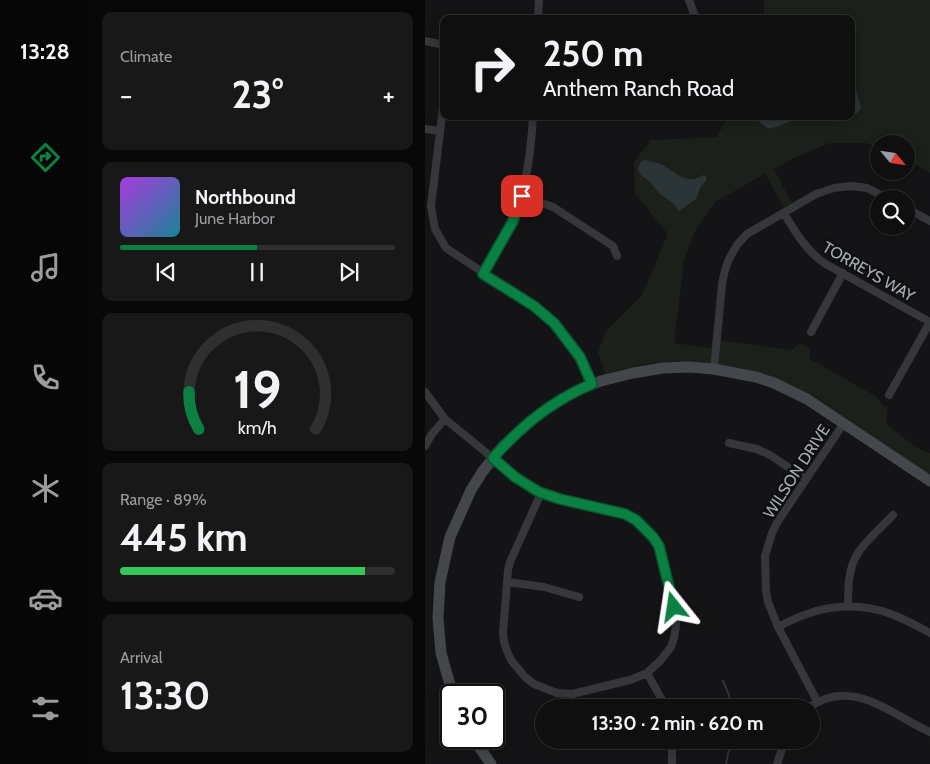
<!DOCTYPE html>
<meta charset="utf-8">
<style>
:root{--surface:#0f0f10;--page:#181819;--text:#f1f3f6;--muted:#9b9c9f;--line:#2f2f30;--accent:#0b8043}
body{margin:0;font-family:Cabin,sans-serif;background:var(--page);color:var(--text);height:100vh;display:flex;flex-direction:column;font-size:19px;white-space:nowrap}
*{box-sizing:border-box;margin:0}
p{font-size:16px;color:var(--muted)}
.icon{flex:none;width:28px;height:28px;fill:none;stroke:currentColor;stroke-width:2;stroke-linecap:round;stroke-linejoin:round}
.map{position:relative;flex:1;overflow:hidden}
.sheet{display:flex;flex-direction:column;gap:12px;padding:12px;background:#080809;width:335px}
.sheet>*{flex:none}
.banner{position:absolute;left:15px;top:15px;width:415px;height:105px;border-radius:10px;box-shadow:0 2px 12px #0003,0 0 0 1px var(--line);background:#0f0f10;color:var(--text);overflow:hidden}
.needle{width:32px;rotate:119deg}
.fabs{position:absolute;left:445px;top:135px;display:grid;gap:10px}
.fabs a{display:grid;place-items:center;width:45px;height:45px;border-radius:50%;background:var(--surface);box-shadow:0 2px 12px #0003,0 0 0 1px var(--line);font-size:25px}
.speed{position:absolute;left:15px;top:684px;display:flex;gap:10px;font-size:25px;font-weight:700;text-align:center}
.speed>*{display:grid;place-content:center;width:65px;height:65px;border-radius:50%;background:var(--surface);box-shadow:0 2px 12px #0003,0 0 0 1px var(--line);line-height:1}
.speed .limit{border:2px solid #111;border-radius:8px;background:#fff;color:#111}
.pin{position:absolute;display:grid;place-items:center;width:42px;height:42px;color:#fff;margin:-21px;border-radius:10px;box-shadow:0 2px 8px #0006}
.me{position:absolute;width:55px;margin:-28px;rotate:345deg;stroke-linejoin:round;filter:drop-shadow(0 0 4px #0008)}
.turn{display:flex;align-items:center;gap:18px;height:105px;padding:0 20px;font-size:22px}
.turn .icon{width:65px;height:65px;stroke-width:2.5}
.turn b{display:block;font-size:35px;line-height:42px}
.big{font-size:38px;font-weight:700;line-height:1.1}
.sheet .card{flex:1;display:flex;flex-direction:column;justify-content:center;gap:8px;min-width:0;padding:0 18px;border-radius:10px;background:var(--page)}
.sheet .dial{align-items:center;gap:0}
.dial svg{height:130px;overflow:visible;fill:none;stroke:var(--line);stroke-width:7;stroke-linecap:round;text-anchor:middle}
.dial text{fill:var(--text);stroke:none}
.song{display:flex;align-items:center;gap:15px}
.cover{width:60px;height:60px;border-radius:8px;background:linear-gradient(135deg,hsl(280 70% 55%),hsl(190 70% 35%))}
.played{height:5px;border-radius:2px;background:linear-gradient(90deg,var(--accent) 50%,var(--line) 50%)}
.keys{display:flex;justify-content:space-around;direction:ltr}
.heat{display:flex;justify-content:space-between;align-items:center;font-size:28px;direction:ltr}
.charge{height:8px;border-radius:4px;background:linear-gradient(90deg,#34c759 89%,var(--line) 0)}
.trip{position:absolute;left:110px;top:699px;width:285px;height:50px;border-radius:25px;background:var(--surface);box-shadow:0 2px 12px #0003,0 0 0 1px var(--line);font-weight:700;line-height:50px;text-align:center}
main{display:flex;flex:1;min-height:0}
.tab-bar{display:flex;flex-direction:column;width:90px;justify-content:space-around;align-items:center;background:#060606;color:var(--muted)}
.tab-bar .icon{width:35px;height:35px}
.tab-bar .on{color:var(--accent)}
.tab-bar b{font-size:22px;color:var(--text)}
.map>svg:first-child{display:block}
.green{fill:#1b201a}
.water{fill:#2b3538}
.lines{fill:none;stroke-linecap:round;stroke-linejoin:round}
.stream{stroke:#2b3538;stroke-width:2}
.street{stroke:#35373a;stroke-width:8}
.secondary{stroke:#43464a;stroke-width:11}
.route-casing{stroke:#07532c;stroke-width:12}
.route{stroke:#0b8043;stroke-width:9}
.labels{text-anchor:middle;stroke-width:5;stroke-linejoin:round;paint-order:stroke}
.street-label{font-size:16px;fill:#a7adb5;stroke:#0f0f11}
</style>
<main>
<nav class="tab-bar">
<b>13:28</b>
<svg class="icon on" aria-label="directions" viewBox="0 0 24 24"><path d="M12 3l9 9-9 9-9-9zM9 14v-3h6M13 9l2 2-2 2"/></svg>
<svg class="icon" aria-label="music" viewBox="0 0 24 24"><path d="M9 18V5l10-2v13"/><circle cx="6" cy="18" r="3"/><circle cx="16" cy="16" r="3"/></svg>
<svg class="icon" aria-label="phone" viewBox="0 0 24 24"><path d="M5 4h4l2 5-3 2q2 4 5 5l2-3 5 2v4C11 20 4 13 5 4z"/></svg>
<svg class="icon" aria-label="climate" viewBox="0 0 24 24"><path d="M12 3v18M4 7l16 10M4 17L20 7"/></svg>
<svg class="icon" aria-label="car" viewBox="0 0 24 24"><path d="M5 17H2v-5l4-1 3-4h7l3 4 3 1v5h-3M9 17h6M6 11h13"/><circle cx="7" cy="17" r="2"/><circle cx="17" cy="17" r="2"/></svg>
<svg class="icon" aria-label="filters" viewBox="0 0 24 24"><path d="M4 7h16M4 17h16"/><circle cx="9" cy="7" r="2"/><circle cx="15" cy="17" r="2"/></svg>
</nav>
<section class="sheet">
<div class="card"><p>Climate</p>
<div class="heat"><a>−</a><b class="big">23°</b><a>+</a></div>
</div>
<div class="card">
<div class="song"><i class="cover"></i><div><b>Northbound</b><p>June Harbor</p></div></div>
<div class="played"></div>
<div class="keys"><svg class="icon" aria-label="previous" viewBox="0 0 24 24"><path d="M18 5L8 12l10 7zM5 5v14"/></svg><svg class="icon" aria-label="pause" viewBox="0 0 24 24"><path d="M8 5v14M16 5v14"/></svg><svg class="icon" aria-label="next" viewBox="0 0 24 24"><path d="M6 5l10 7-10 7zM19 5v14"/></svg></div>
</div>
<div class="card dial"><svg viewBox="0 0 100 80">
<path d="M14 69A42 42 0 1 1 86 69"/>
<path d="M14 69A42 42 0 0 1 8 46" stroke="#0b8043"/>
<text x="50" y="56" font-size="32" font-weight="700">19</text>
<text x="50" y="72" font-size="11">km/h</text>
</svg></div>
<div class="card"><p>Range · 89%</p><b class="big">445 km</b><div class="charge"></div></div>
<div class="card"><p>Arrival</p><b class="big">13:30</b></div>
</section>
<div class="map">
<svg width="505" height="764" viewBox="0 0 505 764">
<rect width="100%" height="100%" fill="#141416"/>
<!-- green -->
<path class="green" d="M339,0H505V173L481,159V144H454V148L441,143H405L373,156L349,169L367,203L359,207L340,174L290,202L270,231L259,261L249,343L286,348L287,339L366,350L376,343L380,346L385,348V359L452,397L458,406L463,407L461,424L492,448L505,453V475L386,394L338,373L316,368L278,362H239L214,365L180,374L173,352L181,331L217,295L243,234L210,194L209,162L226,140L292,137L303,116H426V19H339Z"/>
<!-- water -->
<path class="water" d="M426,86L431,91L436,107C432,114 429,118 420,116H426Z
M332,116H383C375,118 367,120 359,124C345,129 343,132 332,119Z
M220,160C225,161 230,162 235,164C249,170 261,187 278,175L282,177L281,181L276,186L271,199L254,211L249,204L236,195L224,181L216,175L213,171L214,166L216,162Z"/>
<g class="lines">
<!-- stream -->
<path class="stream" d="M298,681L304,695L305,708
M301,764L306,740"/>
<!-- street -->
<path class="street" d="M264,0L271,19
M113,19L114,0
M0,41L19,45
M19,99L6,206L10,229L21,248L109,306L125,320L135,329L155,357L167,385
M0,129L15,131
M97,196L128,207L188,246L192,256
M481,208L505,221
M359,213C370,232 381,250 399,263L505,322
M58,274C68,257 82,237 89,219C102,187 106,151 108,116
M386,332L418,273
M289,369L297,284L300,270L304,259L312,245L322,234L391,194L409,188L426,186L442,188L464,199
M0,392L20,419L102,486C125,499 151,503 177,509C184,511 193,512 200,515C214,520 226,533 234,546L251,613V626L249,638L246,647L235,661L222,673L205,680L147,694L132,693L109,684L100,677L86,660L82,651L79,642L78,632L83,570L85,562L116,493
M464,395L505,322
M304,443L332,449L345,455L381,479
M0,446L7,434L20,419
M82,582L119,587L154,597
M423,606C423,588 423,568 433,553C442,539 457,527 468,515
M353,627C363,622 372,617 382,614C409,604 439,604 466,614C480,619 492,626 505,633
M222,673L236,698L239,708
M392,701L353,627L343,602L341,591L340,556L347,533L353,521L419,423
M383,708C427,676 465,714 505,732
M247,764V740
M352,764L360,740"/>
<!-- secondary -->
<path class="secondary" d="M28,695L16,653L13,618L15,582L25,537L46,490L58,471L78,446L106,421L123,408L151,391L176,381L208,373L238,368L264,367L289,369L331,377L349,383L382,399L505,481
M48,738L66,764"/>
</g>
<g class="lines">
<defs>
<path id="route" d="M97,196L88,221L58,274L109,306L129,323L155,357L167,384C128,400 95,427 68,458L90,477L114,492L135,499L200,514L211,520L228,537L234,546L249,607"/>
</defs>
<!-- route casing -->
<use href="#route" class="route-casing"/>
<!-- route -->
<use href="#route" class="route"/>
</g>
<g class="labels">
<!-- street labels -->
<g class="street-label">
<text transform="translate(444 271) rotate(30)" y="6">TORREYS WAY</text>
<text transform="translate(371 471) rotate(-57)" y="6">WILSON DRIVE</text>
</g>
</g>
</svg>
<div class="fabs">
<a><svg class="needle" viewBox="-14 -14 28 28"><path d="M0-13l5 13h-10z" fill="#e53935"/><path d="M0 13l5-13h-10z" fill="#9b9c9f"/></svg></a>
<a><svg class="icon" aria-label="search" viewBox="0 0 24 24"><circle cx="10" cy="10" r="6"/><path d="M15 15l6 6"/></svg></a>
</div>
<div class="speed"><div class="limit">30</div></div>
<div class="pin" style="left:97px;top:196px;background:#d93025"><svg class="icon" aria-label="arrive" viewBox="0 0 24 24"><path d="M6 21V4h12l-3 4 3 4H6"/></svg></div>
<svg class="me" style="left:249px;top:607px" viewBox="-20 -20 40 40"><path d="M0-17L14 15 0 8-14 15z" fill="#0b8043" stroke="#fff" stroke-width="4"/></svg>
<div class="trip">13:30 · 2 min · 620 m</div>
<div class="banner">
<div class="turn"><svg class="icon" aria-label="right" viewBox="0 0 24 24"><path d="M7 20v-9h11M14 6l5 5-5 5"/></svg><div><b>250 m</b>Anthem Ranch Road</div></div>
</div>
</div>
</main>
